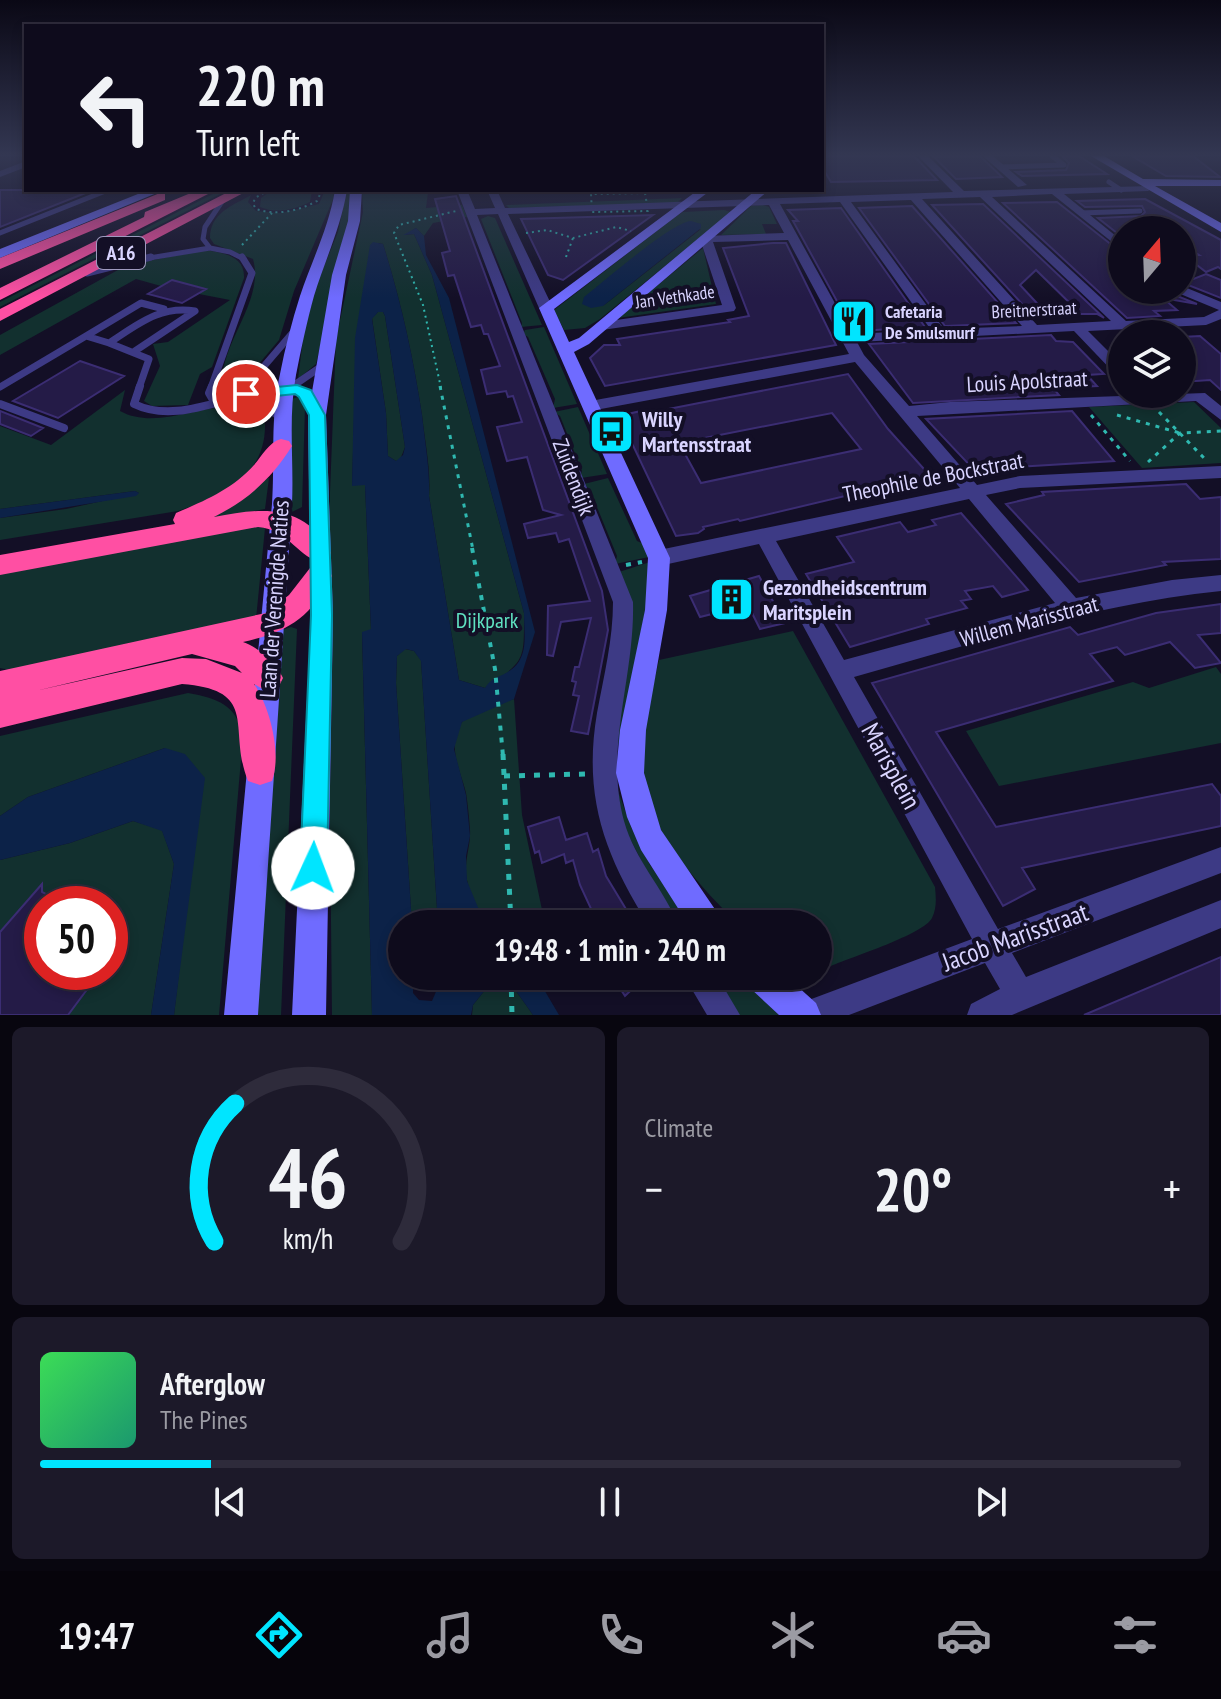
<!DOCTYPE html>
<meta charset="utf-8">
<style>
:root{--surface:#0e0b1c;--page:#1c1929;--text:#f1f3f6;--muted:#9b9ba3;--line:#2e2b3b;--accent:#00e5ff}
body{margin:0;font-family:"PT Sans Narrow",sans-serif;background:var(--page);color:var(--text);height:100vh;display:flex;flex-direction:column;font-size:30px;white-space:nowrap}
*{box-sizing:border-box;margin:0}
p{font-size:26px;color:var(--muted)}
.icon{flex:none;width:44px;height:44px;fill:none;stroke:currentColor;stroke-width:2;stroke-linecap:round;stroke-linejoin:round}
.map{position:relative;height:1015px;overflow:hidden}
.drawer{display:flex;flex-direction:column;gap:12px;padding:12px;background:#08060f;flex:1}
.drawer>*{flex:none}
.hud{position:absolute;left:24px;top:24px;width:800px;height:168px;border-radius:0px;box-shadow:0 4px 12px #0003,0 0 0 2px var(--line);background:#0e0b1c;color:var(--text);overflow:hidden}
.needle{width:52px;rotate:19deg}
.buttons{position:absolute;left:1108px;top:216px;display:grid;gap:16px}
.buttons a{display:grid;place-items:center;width:88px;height:88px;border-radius:50%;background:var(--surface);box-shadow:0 4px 12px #0003,0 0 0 2px var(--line);font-size:40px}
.speed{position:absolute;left:24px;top:886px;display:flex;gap:16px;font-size:40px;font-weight:700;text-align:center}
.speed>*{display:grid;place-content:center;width:104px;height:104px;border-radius:50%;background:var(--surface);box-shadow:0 4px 12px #0003,0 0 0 2px var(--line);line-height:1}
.speed .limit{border:12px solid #d22;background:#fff;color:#111}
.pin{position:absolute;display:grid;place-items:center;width:68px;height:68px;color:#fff;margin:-34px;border:4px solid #fff;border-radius:50%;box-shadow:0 2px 8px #0007}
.me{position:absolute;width:88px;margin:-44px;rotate:2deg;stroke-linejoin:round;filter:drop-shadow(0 0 6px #0008)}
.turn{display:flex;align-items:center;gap:28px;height:168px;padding:0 40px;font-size:36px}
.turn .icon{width:104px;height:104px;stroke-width:2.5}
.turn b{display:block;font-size:56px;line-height:68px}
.big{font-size:60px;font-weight:700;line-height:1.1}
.drawer .widget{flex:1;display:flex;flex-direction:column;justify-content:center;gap:12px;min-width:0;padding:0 28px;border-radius:12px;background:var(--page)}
.drawer .dial{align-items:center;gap:0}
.dial svg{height:208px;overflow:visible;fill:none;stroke:var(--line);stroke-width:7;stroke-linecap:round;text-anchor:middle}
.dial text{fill:var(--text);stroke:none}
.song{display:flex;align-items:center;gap:24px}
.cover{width:96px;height:96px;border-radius:12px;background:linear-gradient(135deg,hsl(130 70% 55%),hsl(160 70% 35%))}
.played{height:8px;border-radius:4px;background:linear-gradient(90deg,var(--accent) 15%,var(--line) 15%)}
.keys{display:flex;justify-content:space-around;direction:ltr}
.heat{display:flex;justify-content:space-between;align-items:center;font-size:44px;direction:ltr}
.drawer .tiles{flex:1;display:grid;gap:12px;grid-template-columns:1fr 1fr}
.widget:last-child{grid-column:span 2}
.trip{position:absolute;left:388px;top:910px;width:444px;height:80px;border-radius:40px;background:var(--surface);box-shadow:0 4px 12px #0003,0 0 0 2px var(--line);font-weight:700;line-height:80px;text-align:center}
.menu{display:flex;height:128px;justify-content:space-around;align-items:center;background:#06040b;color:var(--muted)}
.menu .icon{width:56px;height:56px}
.menu .active{color:var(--accent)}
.menu b{font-size:36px;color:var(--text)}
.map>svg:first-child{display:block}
.green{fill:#12302f;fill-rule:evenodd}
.water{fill:#0c2248;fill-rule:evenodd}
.building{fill:#241b47;stroke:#3b2d73;stroke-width:2;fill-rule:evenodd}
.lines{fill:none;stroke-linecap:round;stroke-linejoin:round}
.path-far3{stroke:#2fb8b0;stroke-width:2;stroke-dasharray:2 4;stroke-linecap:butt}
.path-far2{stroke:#2fb8b0;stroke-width:3;stroke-dasharray:4 6;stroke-linecap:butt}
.path-far1{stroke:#2fb8b0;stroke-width:4;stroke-dasharray:5 7;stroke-linecap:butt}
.path{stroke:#2fb8b0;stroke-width:5;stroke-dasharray:6 9;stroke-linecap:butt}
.lane-far2{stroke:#3d3a85;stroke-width:5}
.lane-far1{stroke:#3d3a85;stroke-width:7}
.lane{stroke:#3d3a85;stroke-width:8}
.street{fill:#3d3a85;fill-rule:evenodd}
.secondary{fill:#6f6bff;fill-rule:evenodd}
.highway{fill:#ff4fa3;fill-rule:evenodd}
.route{fill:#00e5ff;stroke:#0095a6;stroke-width:2}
.labels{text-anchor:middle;stroke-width:8;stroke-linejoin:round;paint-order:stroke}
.far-street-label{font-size:18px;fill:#d9d4ff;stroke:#130f26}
.far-poi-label{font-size:18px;font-weight:bold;fill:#d9d4ff;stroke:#130f26;text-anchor:start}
.shield{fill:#130f26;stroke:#9e99be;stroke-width:2}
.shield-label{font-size:20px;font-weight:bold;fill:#d9d4ff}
.street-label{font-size:22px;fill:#d9d4ff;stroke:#130f26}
.poi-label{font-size:22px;font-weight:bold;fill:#d9d4ff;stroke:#130f26;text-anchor:start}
.park-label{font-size:22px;fill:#5fe0c0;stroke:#130f26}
.near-street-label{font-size:26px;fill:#d9d4ff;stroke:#130f26}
</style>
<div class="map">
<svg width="1221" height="1015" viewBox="0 0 1221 1015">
<rect width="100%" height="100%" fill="#130f26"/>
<!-- green -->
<path class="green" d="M221,190H228L0,307V302Z
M272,190H312L310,202C294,210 276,214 260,207L261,198Z
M325,190H333L334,197L294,291L279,340L253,371L237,383L222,386C220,342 265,302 253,259L214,244L210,238C210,213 232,206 251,195L248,202L256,211L281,213L319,204Z
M347,190H351V212L316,364L298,379L304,331L318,281L338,232Z
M362,190H426L428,192L426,208L462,205L467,217L433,223L424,236L416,228L405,235L414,234L432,275L524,613C524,660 526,661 485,688L459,680L429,496C431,469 425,443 422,415C413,356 401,301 383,244L379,243L370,248L354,420L352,485L365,484L371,630L362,633L372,1015H332L328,640L330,492L336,339L363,212Z
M682,198L677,203L509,208L506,205Z
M763,205L769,207L777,224H762L766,234L721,235L751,206Z
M724,210L731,212L600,319L585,328L564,330L554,310L674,218L683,212ZM701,229L603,306L649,248L665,235Z
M488,216L495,218L542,325L521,327L522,323L481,219Z
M703,248L716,304L618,318Z
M205,250C222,253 245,255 244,278L212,367L200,374L188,405L152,406L144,401L160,366L153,344L168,342L230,300L199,294L204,289L172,280L161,286L136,279L0,355V335L127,265Z
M378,312H383L385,316L405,447L400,460L396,461L388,456L386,413L372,318Z
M544,327L577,404L553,408L555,399L528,337L523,334L525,330Z
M125,390L120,411C162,434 216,393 257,412L265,424C266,476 222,496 178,511L0,540V518L66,509L139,493L135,491L0,509V426L51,445Z
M298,397L302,398L305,407L302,507L292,512L286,511L292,399Z
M1194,402L1221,428V463L1142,468L1089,407Z
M578,407L607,474L581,478L580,476L582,471L560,416L554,412Z
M269,478L265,509L213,518L212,513L264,479Z
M608,478L637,541L644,544L649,557L615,564L617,556L590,490L584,484Z
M251,526L265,528L256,619L14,671L0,668V572Z
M650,562L648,596L618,746L619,572Z
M291,627L297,629L281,1015H256L279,631Z
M793,631L935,887C936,898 937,908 932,918C924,934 852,957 831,966L818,967V924H738C702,888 656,840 644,788C635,751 651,697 659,660Z
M405,649L414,651L421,660L438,924H412L396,683L397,656Z
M1216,667L1221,674V743L999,786L966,731L1133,682L1149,688Z
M188,693C217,698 237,705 243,736L219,1015H174L187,904L165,748L28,797L0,816V736Z
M514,699L522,815L545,924H489C478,914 470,894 467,880C463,863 471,847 470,830C469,818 468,805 466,793C461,772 445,742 463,721C473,709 499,704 514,699Z
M617,788L631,827L650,865L693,924H674L623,825Z
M133,821L162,830L174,864L151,1015H0V860L70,843ZM42,904H110V972H42Z
M710,976H738L779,1015H737Z
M509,981L533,1015H472L473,1005L489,985Z"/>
<!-- water -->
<path class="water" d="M691,221L701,224V228L603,306L591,308L582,304L584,297C605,281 670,223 691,221Z
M416,228L424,236L426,255L449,298L535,632L514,699L462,722L454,749L466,795L470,836L466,856L467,881L482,917L489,924H438L421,661L414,651L406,649L397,656L396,683L412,924H402V976H413V993L419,1000L432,1001L438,987L439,976H536L559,1015H533L509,981L489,985L473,1005L471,1015H372L362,632L371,629L365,485L352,486L355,338L370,245L373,242L383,244C401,301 413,356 422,415C425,443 430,469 429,496L459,680L485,688C491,678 497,678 506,673C530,660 524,636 524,613L432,275L414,234L403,235ZM378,312H383L385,316L405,447L403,455L396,461L388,456L386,413L372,319Z
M135,491L139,493L136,496L0,518V509Z
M165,748L185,754L205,778L174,1015H151L174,864L162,831L133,821L70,843L0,860V816L28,797Z"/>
<!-- building -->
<path class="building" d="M822,156H914L937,180L831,182L822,167Z
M980,156L1002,177L956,179L934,157Z
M1062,156H1079L1107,174L1022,176L1016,172L1066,170L1069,163Z
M1132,156H1193L1220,177L1166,176Z
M0,190H93L0,227Z
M456,196L602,591L608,630L588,734L571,731L579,696L573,695L576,682L572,681L575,667H579L591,618L561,622L553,656L547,655L548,606L590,601L569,539L559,542L556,533L528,538L524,524L561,515L543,510L527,457L507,461L497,427L522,422L513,396L508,397L506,391L487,394L481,370L500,366L488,334H484L481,325L471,327L454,275L448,276L442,253L450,251L435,199Z
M1145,199L1221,240V269L1218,267L1206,272L1184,255H1199L1182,244V230H1122V237L1098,218L1141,216L1145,212L1142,206L1085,207L1077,201Z
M1057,202L1122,253V290H1153L1157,294L1173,290L1177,296L1197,304L1163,298L1177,310L1154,311L1160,316L1127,318L1003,203Z
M983,204L1104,318L1097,314H1081L1036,270L1020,285L1049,316H1033L932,205Z
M912,206L1016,323L945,326L859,208Z
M841,208L925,327L858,331L849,323L793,221H798L788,210Z
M653,215L563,280L548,275L521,219Z
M773,243H786L836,345L605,386L590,358L604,345H620L617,339L730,322L728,320L749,316L723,248Z
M1206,274L1221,280V298L1183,283Z
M172,280L206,289L182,303L148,294Z
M1051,335L1056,341L1073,342L1104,374L1087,375L1097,386L1053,388L1059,395L913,403L869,344Z
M1200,336L1221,354V390L1210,380L1182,382V337Z
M80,361L124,376L58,418L13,401Z
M848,374L888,429L932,478L910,483L908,481L740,521L738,519L703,527L704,529L698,533L676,536L619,416L641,411L643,414ZM832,413L861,449L701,483L679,443Z
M0,411L43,428L31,436L0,424Z
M1072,411L1114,461L1015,467L1013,463L976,472L926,419Z
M1186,484L1200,499L1221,497V559L1163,562L1166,565L1079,582L1006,504L1044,495L1042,492Z
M961,513L1028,590L1002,597L993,586L965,591L971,599L961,601L967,608L926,619L929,624L850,647L806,574L854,562L837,537L900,522L908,532L936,525L932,520Z
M759,576L785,623L760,629L748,605L700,617L690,596Z
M1221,604V633L1198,635L1221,663L1195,668L1170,642L1125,655L1117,647L1090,654L1113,681L936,732L996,827L1212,784L1221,796V826L1022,868L1035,889L1003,906L872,683L1070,627L1078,635L1156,613Z
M559,817L566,840L587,833L593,852L598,849L606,876L635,924H598L580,885L573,860L566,863L564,854L542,863L539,851L535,853L528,827Z
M42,884V892L64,904H42V972H100L68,1015H0V932Z
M1221,957V1015H1084Z
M612,976H646L625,996Z"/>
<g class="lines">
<!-- path-far3 -->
<path class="path-far3" d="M269,190L255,198L253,204L256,209C277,216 298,211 317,201L322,190
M645,193L648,211L592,212L591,194Z
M526,233L547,230L573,238L616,227L631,231
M242,245L272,213
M566,257L573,238
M441,388L423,305L394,233L399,225L456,211"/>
<!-- path-far2 -->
<path class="path-far2" d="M440,386L473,550
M1159,412L1204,458
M1091,415L1130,461
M1117,415L1180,433
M1148,462L1180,433L1221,431"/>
<!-- path-far1 -->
<path class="path-far1" d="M472,548L495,669L503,756
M626,565L642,562"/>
<!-- path -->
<path class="path" d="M503,754L511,924
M504,776L585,774
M511,976L512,1015"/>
<!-- lane-far2 -->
<path class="lane-far2" d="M1000,167L1064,165L1052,156
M1109,182L1121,190
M223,200L205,227L203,239L210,248L230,252L244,259
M1080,213L1140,211
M0,233L108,190
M143,259L210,248"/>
<!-- lane-far1 -->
<path class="lane-far1" d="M87,273L151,257
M109,343L86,336L141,303L164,309
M135,351L195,311C160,305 137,325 109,343L149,359L139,388
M0,387L86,336
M211,388L252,273L242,257
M237,388L259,372L295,330
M290,388L322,366"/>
<!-- lane -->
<path class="lane" d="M140,386L134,404C188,430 248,377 305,394L316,414
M212,386L209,393L213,400
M289,388L294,386
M225,396L240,386
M230,399L264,407L283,418
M0,404L64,428"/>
<!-- street -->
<path class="street" d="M918,156H928L964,191L1152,186L1153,188L1148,191L1064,194L1122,241V250L1052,194L992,197L1126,321L1204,317L1219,310L1178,293L1176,290H1182V286L1221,302V319L1206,325L1088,331L1122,365V377L1117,376L1074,331L857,342L864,355L909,406L950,402L1205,393L1221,406V420L1196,401L917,416L977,485L1020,476L1221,466V478L1020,488L986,495L1076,598L1172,580L1221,575V591C1094,604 976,643 854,677L998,929L1221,847V873L1012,953L1026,977L1221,900V928L1012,1015H967L971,1004L1000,989L985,963L849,1015H794L798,1004L972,939L759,544L659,566L652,563L649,558L652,553L659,550L960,488L855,362L590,411L585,410L582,406L585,402L590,401L849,354L788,240L713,242L736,308L734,311L602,330L595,326L602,322L722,305L700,239L706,236L784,233L769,205L508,214L553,308L546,312L539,308L498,214L477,215L633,602C635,677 604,747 624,821C635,860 663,888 678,924H648C604,854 583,796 597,713C604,675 613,640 613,602L457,190H467L475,209L495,208L487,190H497L505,208L953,192ZM980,197L1111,321L1037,325L922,199ZM911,200L1022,326L944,329L851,202ZM840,202L931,330L852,334L780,204ZM969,499L1055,603L844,660L776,541Z
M983,156H993L1027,185L1018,187Z
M26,161V167L0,177V171Z
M684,976H717L740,1015H707Z"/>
<!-- secondary -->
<path class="secondary" d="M1091,156H1104L1143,179L1221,180V186H1155L1221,223V232Z
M148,190H164L0,258V249Z
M335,190H347C341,227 325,260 314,296C307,321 301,349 296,375C288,417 294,461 292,504L258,1015H224L272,504C275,461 270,417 280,374C285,348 292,321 300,296C312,260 329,227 335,190Z
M350,190H362L360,221L346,275L326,415L333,615L326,1015H292L311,615L308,415L332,275L348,221Z
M698,190H711L554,309L569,342L579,338L756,190H769L589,344L574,352L670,558L667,610L646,730L644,773L661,830L725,924H688L641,850L627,817L616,773L620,730L645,610L648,558L539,308Z
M746,976H786L816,1003L821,1015H779L750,988Z"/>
<!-- highway -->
<path class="highway" d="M198,190L210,193L0,300V288L144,217L145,212Z
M232,190H249L0,321V309Z
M160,193L165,194V200L0,269V258Z
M281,439L289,441L292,446C272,478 248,500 214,517C261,508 304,502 331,553L327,560C304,568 291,529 258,527L0,575V555L175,524L173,520L176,513C204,501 233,489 254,465C262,456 269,442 281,439Z
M319,565L328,568L332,576C310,619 287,632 243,642C259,648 276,662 283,678L278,688L268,692L254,684C270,707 282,754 272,781L260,785L248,781C227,729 261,690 182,684L0,728V671L266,613L289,595L310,568ZM192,654L235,666L242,673L206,659L182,658L35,691Z"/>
</g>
<!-- sky -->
<linearGradient id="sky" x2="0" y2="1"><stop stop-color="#0a0815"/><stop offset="0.52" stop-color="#333752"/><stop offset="1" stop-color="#333752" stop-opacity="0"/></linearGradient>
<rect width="1221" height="298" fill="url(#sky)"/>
<!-- route -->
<path class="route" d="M297,385L311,390L325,415L332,615L327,868L323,877L313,881L304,877L300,868L311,615L309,415L299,397L295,394L246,399L238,394L246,390Z"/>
<!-- icons -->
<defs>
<symbol id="restaurant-square" viewBox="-11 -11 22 22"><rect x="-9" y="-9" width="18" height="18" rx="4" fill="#00e5ff" stroke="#130f26"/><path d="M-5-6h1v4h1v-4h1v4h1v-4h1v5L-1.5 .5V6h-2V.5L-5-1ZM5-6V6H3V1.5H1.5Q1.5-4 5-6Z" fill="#111"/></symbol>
<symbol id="bus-square" viewBox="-11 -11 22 22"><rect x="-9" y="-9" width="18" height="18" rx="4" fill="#00e5ff" stroke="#130f26"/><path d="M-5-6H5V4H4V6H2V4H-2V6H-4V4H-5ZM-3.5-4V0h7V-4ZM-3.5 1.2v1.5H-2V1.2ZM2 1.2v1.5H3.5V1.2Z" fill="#111"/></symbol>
<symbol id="building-square" viewBox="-11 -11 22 22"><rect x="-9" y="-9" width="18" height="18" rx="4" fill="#00e5ff" stroke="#130f26"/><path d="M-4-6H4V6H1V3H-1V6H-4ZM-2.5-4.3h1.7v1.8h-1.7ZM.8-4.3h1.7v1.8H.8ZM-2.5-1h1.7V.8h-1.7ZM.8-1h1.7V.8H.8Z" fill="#111"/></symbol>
</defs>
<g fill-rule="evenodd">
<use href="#restaurant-square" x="828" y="296" width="51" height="51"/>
<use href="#bus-square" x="586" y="406" width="51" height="51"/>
<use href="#building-square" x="706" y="574" width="51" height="51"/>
</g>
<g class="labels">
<!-- far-street labels -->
<g class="far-street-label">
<text transform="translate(675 297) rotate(-8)" y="6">Jan Vethkade</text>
<text transform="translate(1034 310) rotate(-3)" y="6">Breitnerstraat</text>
</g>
<!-- far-poi labels -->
<g class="far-poi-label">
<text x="885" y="318">Cafetaria<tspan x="885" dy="21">De Smulsmurf</tspan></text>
</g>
<!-- shield labels -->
<rect class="shield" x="97" y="237" width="48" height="32" rx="6"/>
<g class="shield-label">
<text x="121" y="260">A16</text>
</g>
<!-- street labels -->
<g class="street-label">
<text transform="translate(1027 381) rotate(-3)" y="8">Louis Apolstraat</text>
<text transform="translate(574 477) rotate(69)" y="8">Zuidendijk</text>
<text transform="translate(933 477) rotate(-11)" y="8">Theophile de Bockstraat</text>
<text transform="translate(274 599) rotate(-86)" y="8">Laan der Verenigde Naties</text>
<text transform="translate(1029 621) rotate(-15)" y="8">Willem Marisstraat</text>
</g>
<!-- poi labels -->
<g class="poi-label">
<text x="642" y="427">Willy<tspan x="642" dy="25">Martensstraat</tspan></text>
<text x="763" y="595">Gezondheidscentrum<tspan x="763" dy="25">Maritsplein</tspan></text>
</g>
<!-- park labels -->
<g class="park-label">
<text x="487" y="628">Dijkpark</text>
</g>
<!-- near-street labels -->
<g class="near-street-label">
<text transform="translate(891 766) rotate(61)" y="9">Marisplein</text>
<text transform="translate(1015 937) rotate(-20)" y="9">Jacob Marisstraat</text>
</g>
</g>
</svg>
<div class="buttons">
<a><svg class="needle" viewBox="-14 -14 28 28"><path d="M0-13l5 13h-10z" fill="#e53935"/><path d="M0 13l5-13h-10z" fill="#9b9ba3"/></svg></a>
<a><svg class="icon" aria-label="layers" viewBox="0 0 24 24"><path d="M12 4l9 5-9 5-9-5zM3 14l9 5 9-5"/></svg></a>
</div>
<div class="speed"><div class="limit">50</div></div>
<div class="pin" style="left:246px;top:394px;background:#d93025"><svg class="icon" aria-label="arrive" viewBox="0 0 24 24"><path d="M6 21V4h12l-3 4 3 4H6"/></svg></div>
<svg class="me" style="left:313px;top:868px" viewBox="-20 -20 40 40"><circle r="19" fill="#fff"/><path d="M0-13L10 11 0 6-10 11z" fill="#00e5ff"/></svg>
<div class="trip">19:48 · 1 min · 240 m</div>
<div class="hud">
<div class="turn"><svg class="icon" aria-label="left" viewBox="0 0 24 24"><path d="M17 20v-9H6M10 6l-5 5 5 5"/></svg><div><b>220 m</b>Turn left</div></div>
</div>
</div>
<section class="drawer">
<div class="tiles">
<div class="widget dial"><svg viewBox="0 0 100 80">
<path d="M14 69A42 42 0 1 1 86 69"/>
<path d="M14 69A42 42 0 0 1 22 16" stroke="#00e5ff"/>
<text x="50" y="56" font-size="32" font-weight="700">46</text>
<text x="50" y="72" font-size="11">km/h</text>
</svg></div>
<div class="widget"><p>Climate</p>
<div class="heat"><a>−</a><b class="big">20°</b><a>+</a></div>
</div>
<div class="widget">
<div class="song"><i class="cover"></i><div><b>Afterglow</b><p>The Pines</p></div></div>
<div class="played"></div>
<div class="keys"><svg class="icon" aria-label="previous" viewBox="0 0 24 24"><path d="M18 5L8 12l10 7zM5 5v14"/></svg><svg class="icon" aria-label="pause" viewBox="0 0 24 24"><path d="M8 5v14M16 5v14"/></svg><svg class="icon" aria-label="next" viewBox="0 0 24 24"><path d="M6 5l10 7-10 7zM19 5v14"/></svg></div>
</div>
</div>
</section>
<nav class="menu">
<b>19:47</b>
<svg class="icon active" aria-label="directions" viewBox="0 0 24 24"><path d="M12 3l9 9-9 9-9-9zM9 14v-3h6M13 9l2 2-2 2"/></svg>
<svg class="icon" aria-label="music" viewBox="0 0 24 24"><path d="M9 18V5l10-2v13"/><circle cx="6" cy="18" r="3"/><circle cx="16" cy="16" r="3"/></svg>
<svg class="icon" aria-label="phone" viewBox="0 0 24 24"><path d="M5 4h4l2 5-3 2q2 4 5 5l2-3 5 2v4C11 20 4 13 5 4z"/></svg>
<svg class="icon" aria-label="climate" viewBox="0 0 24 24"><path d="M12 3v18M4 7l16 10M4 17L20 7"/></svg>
<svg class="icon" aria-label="car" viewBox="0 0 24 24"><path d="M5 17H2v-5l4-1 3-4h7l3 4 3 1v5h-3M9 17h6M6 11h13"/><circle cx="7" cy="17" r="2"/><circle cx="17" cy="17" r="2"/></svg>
<svg class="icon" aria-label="filters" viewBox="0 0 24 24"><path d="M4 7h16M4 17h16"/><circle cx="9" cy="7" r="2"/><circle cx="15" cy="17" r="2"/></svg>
</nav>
